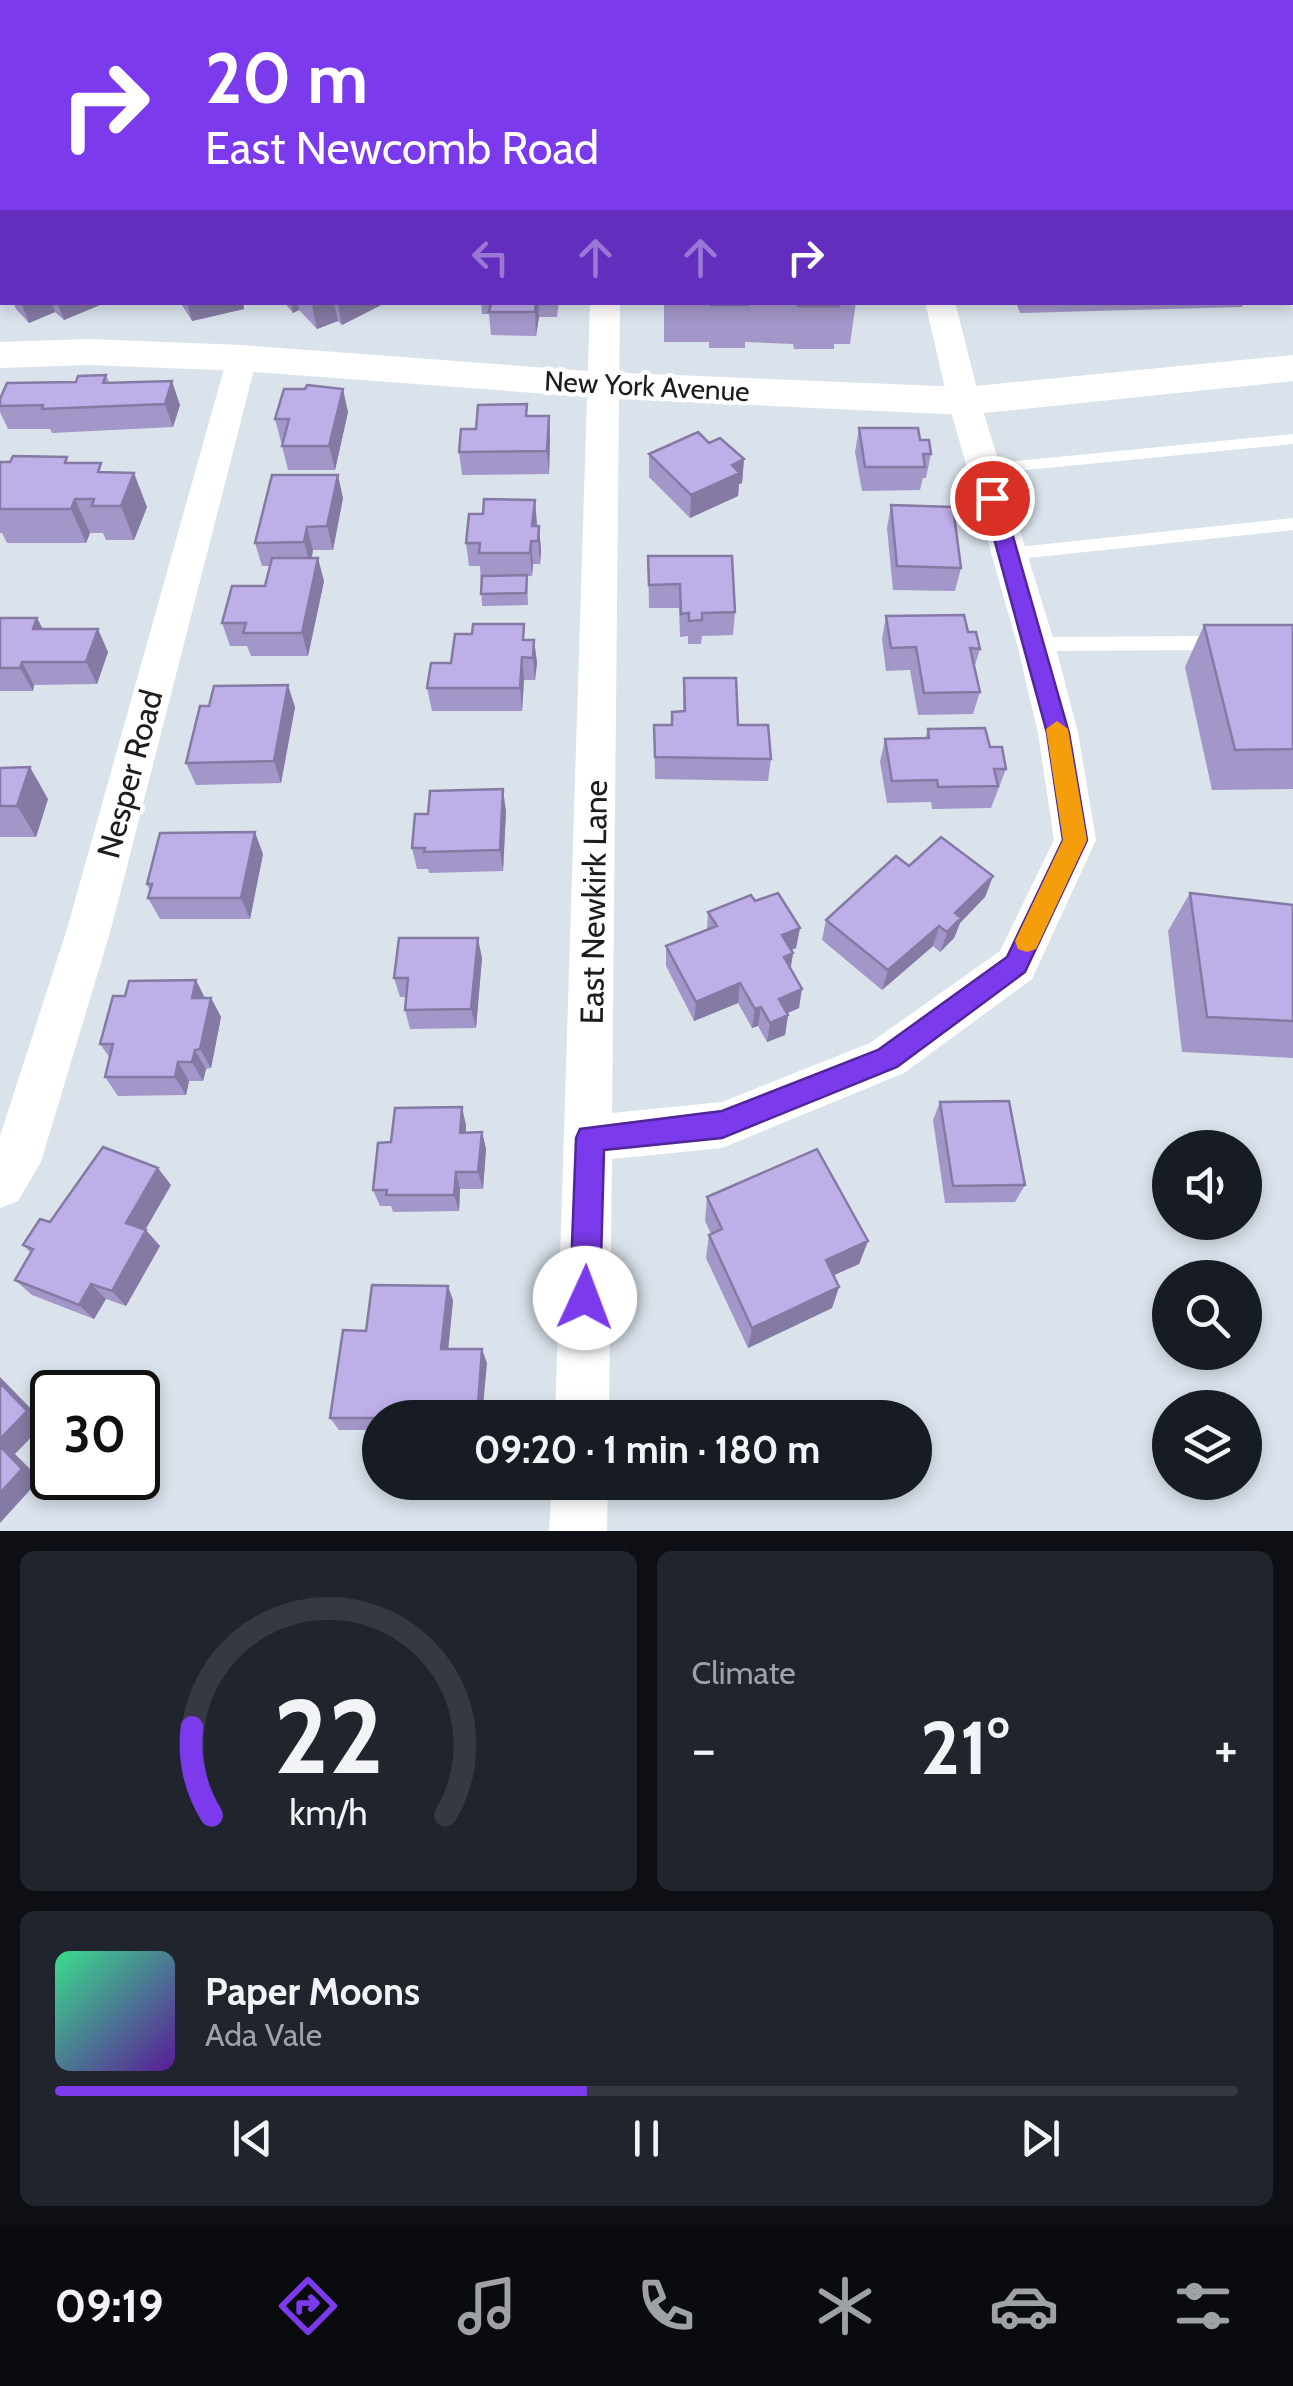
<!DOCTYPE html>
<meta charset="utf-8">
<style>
:root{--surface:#171b24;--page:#20242c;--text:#f1f3f6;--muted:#9ea1a6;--line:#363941;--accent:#7c3aed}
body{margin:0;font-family:Cabin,sans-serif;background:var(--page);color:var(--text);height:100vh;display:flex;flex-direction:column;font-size:38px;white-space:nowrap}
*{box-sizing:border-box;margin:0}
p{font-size:32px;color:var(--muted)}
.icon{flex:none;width:55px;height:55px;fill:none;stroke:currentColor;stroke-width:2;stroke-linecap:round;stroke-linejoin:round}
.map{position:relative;height:1531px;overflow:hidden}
.side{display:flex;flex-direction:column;gap:20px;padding:20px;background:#0d0f14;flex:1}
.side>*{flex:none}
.banner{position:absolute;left:0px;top:0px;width:1295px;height:305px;box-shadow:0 5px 15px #0003;background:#7c3aed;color:#fff;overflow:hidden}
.controls{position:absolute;left:1152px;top:1130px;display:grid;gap:20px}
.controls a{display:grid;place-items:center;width:110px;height:110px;border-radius:50%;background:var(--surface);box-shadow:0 5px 15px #0003;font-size:50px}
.speed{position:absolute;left:30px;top:1370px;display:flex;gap:20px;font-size:50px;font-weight:700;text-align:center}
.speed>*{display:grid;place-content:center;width:130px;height:130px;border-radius:50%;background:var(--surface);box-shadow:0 5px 15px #0003;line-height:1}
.speed .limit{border:5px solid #111;border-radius:15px;background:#fff;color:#111}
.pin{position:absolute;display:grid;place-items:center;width:85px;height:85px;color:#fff;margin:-42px;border:5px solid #fff;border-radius:50%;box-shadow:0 2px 10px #0007}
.me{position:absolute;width:110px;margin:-55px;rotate:2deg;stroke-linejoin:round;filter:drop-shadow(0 0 8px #0008)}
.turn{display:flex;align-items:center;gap:35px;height:210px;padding:0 40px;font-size:45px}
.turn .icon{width:130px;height:130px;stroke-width:2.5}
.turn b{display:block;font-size:70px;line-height:85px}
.lanes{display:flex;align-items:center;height:95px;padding:0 40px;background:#0003;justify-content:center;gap:50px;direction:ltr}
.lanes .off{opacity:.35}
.big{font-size:75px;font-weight:700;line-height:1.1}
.side .widget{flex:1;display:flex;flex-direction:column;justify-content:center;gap:15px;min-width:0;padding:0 35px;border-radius:15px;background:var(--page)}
.side .dial{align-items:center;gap:0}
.dial svg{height:260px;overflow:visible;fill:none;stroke:var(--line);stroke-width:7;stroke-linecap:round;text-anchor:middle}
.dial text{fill:var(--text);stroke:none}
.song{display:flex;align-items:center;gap:30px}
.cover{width:120px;height:120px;border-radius:15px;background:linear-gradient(135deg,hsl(150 70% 55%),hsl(270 70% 35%))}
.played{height:10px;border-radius:5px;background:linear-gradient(90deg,var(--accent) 45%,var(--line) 45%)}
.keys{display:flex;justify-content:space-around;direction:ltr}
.heat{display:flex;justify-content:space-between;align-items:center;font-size:55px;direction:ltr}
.side .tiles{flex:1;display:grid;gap:20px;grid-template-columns:1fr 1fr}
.widget:last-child{grid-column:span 2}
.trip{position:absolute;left:362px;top:1400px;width:570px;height:100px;border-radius:50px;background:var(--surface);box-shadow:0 5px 15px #0003;font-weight:700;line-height:100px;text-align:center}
.menu{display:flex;height:160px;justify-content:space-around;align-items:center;background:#090b0e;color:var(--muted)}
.menu .icon{width:70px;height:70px}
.menu .selected{color:var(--accent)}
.menu b{font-size:45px;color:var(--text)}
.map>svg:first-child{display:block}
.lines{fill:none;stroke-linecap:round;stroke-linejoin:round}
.lane{fill:#fff;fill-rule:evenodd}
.street{fill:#fff;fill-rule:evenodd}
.secondary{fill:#fff;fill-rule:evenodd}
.wall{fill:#a396c8}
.shaded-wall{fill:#857aa3}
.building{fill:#beafe9;stroke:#857aa3;stroke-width:2.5}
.route{fill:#7c3aed;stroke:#51269a;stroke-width:2.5}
.slow{fill:#f59e0b}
.labels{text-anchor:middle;stroke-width:9;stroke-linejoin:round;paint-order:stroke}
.far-street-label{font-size:28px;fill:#1b1e21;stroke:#fff}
.street-label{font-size:32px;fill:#1b1e21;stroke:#fff}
</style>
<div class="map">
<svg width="1293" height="1531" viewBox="0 0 1293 1531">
<rect width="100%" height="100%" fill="#dae3ec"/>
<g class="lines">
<!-- lane -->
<path class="lane" d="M1293,434V444L984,474L976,469L984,464Z
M1293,518V530L1009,560L1000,554L1009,548Z
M1219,636L1228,643L1219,650L1036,651L1027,644L1036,637Z"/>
<!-- street -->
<path class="street" d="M603,0H625V2H603Z
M857,0H879V2H857Z
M1162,0H1184V2H1162Z
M0,163H2V179H0Z
M1293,287V306L1283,303L1292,302Z
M590,302H620L612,1113L722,1102L870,1043L1000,951L1054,840L1038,733L1017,644L948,401L925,302H955L980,401L1055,644L1078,733L1096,840L1032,979L904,1073L722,1148L612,1159L609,1418H555Z
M242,349L253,351L257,358L111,929L41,1162L18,1201L0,1208V1136L67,929L227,358L231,351Z
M552,1482H608L607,1531H549Z"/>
<!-- secondary -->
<path class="secondary" d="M89,339L242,345L602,372L964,387L1293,355V381L964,415L602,398L242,371L89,365L0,368V342Z"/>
</g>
<!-- wall -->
<path class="wall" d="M133,0H197L193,2H140Z
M229,0H286V1L283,2H233Z
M648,0H710V2H648Z
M790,0H836V2H790Z
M903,0H966V2H906Z
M13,302H107L64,320L55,312L29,323L16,309Z
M180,302H243L244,309L192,321Z
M284,302H385V303L342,325L338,321L317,329L299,310L293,313Z
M481,302H559L557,317H539L536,336L491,335L489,314H482Z
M664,302H856L850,344H834V349H794L793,344L745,342V348H709V342H664Z
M1016,302H1244L1242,307L1020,313Z
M106,375L109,382L180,405L173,427L52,433L50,429H8L0,412V399Z
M348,412L335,470H288L282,446L283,442H281L275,419Z
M549,416L550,439L549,474L462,475L459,452L476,429Z
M859,428L920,440L931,454L926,478H923L920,490L862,491L855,452Z
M709,443L744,459L742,483L739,484L738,496L690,518L649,477V454Z
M0,462L70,463L105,472L147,507L134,540H106L103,533H90L86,543H7L2,533H0Z
M343,498L333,550H313L312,558L324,581L308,656H251L247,646H230L222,623L265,586L270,566H262L255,543Z
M891,505L961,568L955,591L893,590L887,528Z
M483,514L539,526L541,550L540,564H533L532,576H527L528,605L482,606L480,566H469L466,543Z
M648,556L735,612L733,635L702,636L701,644H688V636L680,637L679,608H649Z
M886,616L968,632L980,649L974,668L980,692L973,714L918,715L910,670L886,671L882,639Z
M0,618H37L43,629L108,652L97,684L34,685L33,691H0Z
M1204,625H1293V789L1212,790L1185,667Z
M526,640H534L537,663L535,680H524L522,711H432L427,688L451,663Z
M684,678L738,725L771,759L768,781L655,779L654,725H672L683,711Z
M209,706L295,707L281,783L196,785L186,763Z
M928,729L990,747L1006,769L991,808L932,809L931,802L887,803L880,762L885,739H925Z
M0,768L48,799L36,837H0Z
M506,811L503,871L429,873L428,869H417L412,848Z
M263,854L250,919H160L148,898L150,891L147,884Z
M909,866L993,876L985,897L960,923L954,938L940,952L933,946L882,990L822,940L826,920Z
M1190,893L1293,905V1058L1182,1052L1168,931Z
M755,901L800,928L796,948L791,950L793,953L790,968L799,1008L787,1013L788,1015L785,1035L767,1042L758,1026L752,1028L738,1003L694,1021L666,966V946L707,930L708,912Z
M482,958L476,1028L410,1029L405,1010L406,997H400L394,978Z
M205,998H211L221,1017L211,1068L206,1069L203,1081H189L186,1095L118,1096L105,1077L110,1058L100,1044Z
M940,1102L1025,1185L1015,1202L945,1203L933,1120Z
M466,1125V1133L482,1132L486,1149L483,1189H460L459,1211L393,1212L391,1206H380L373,1190L391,1142Z
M171,1185L145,1230L160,1246L126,1306L106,1299L94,1319L32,1295L15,1280L31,1253L23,1245L50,1222Z
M707,1197L868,1241L859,1264L833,1275L839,1287L832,1308L748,1348L706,1258L709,1235L711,1234L705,1221Z
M453,1300L448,1349L487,1363L380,1418V1430H339L330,1418L366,1331Z"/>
<!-- shaded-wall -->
<path class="shaded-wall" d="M0,0H13L11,2H2V15Z
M171,0H197L193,2H172Z
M264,0H286V1L283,2H260Z
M355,0H393V2H350Z
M943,0H966V2H942Z
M1046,0H1067L1046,2Z
M0,30L2,36V59L0,63Z
M21,302H52L55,312L29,323Z
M57,302H107L64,320Z
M187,302H243L244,309L192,321Z
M291,302H298L299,310L293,313Z
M320,302H334L338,321L317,329L312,306Z
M337,302H385V303L342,325Z
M536,302H538L539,317L536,336L535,312Z
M172,381L180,405L173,427L165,404Z
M343,389L348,412L335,470L329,446Z
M549,416L550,439L549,474L547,451Z
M744,459L742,483L739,484L738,496L690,518L691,495L732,465Z
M134,473L147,507L134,540L121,506Z
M338,475L343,498L333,550L327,526Z
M75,499L90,533L86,543L71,509Z
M535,500L537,523L535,541L532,526Z
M539,526L541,550L540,564L538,541Z
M307,527L313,550L310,565L304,542Z
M531,541L533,564L532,576L530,553Z
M318,558L324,581L308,656L302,633Z
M37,618L49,641L33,629Z
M98,629L108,652L97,684L86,662Z
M534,640L537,663L535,680L533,658Z
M522,657L524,680L522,711L520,688Z
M22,662L34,685L33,691L20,668Z
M288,685L295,707L281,783L274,761Z
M30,767L48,799L36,837L17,806Z
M503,789L506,811L503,871L500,850Z
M255,832L263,854L250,919L241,898Z
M993,876L985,897L960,923L954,938L940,952L955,913Z
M939,926L933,946L882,990L888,970Z
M800,928L796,948L779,955L782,935Z
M478,938L482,958L476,1028L471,1009Z
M793,953L790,973L784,957Z
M196,980L206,1000L192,998Z
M740,983L738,1003L694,1021L696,1002Z
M802,989L799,1008L776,1018L779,999Z
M211,998L221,1017L211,1068L200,1049Z
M761,1007L758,1026L752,1028L755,1009Z
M788,1015L785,1035L767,1042L770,1023Z
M195,1050L206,1069L203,1081L192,1062Z
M178,1062L189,1081L186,1095L175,1077Z
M462,1107L466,1125L465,1150L460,1133Z
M482,1132L486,1149L483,1189L478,1172Z
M158,1168L171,1185L140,1239L126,1223Z
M456,1172L460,1189L459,1211L454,1195Z
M146,1230L160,1246L126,1306L112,1291Z
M868,1241L859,1264L819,1282L826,1260Z
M91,1284L106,1299L94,1319L79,1305Z
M448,1286L453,1300L447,1362L441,1349Z
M839,1287L832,1308L748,1348L752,1328Z
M482,1349L487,1363L482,1418H477Z
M0,1377L45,1423L15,1454L40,1479L0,1523Z"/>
<!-- building -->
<path class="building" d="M528,0H568V2H528Z
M664,0H699V2H664Z
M1220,0H1277V2H1220Z
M491,302H536L535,312H489Z
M711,302H748V305H711Z
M798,302H839V306H798Z
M106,375L103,383L172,381L165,404L42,409L43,405L0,406V399L7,383L76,382L78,376Z
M307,385L343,389L329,446H282L289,419H275L284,389H305Z
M527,404L526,416H549L547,451L459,452L461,429H476L478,405Z
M859,428H918L920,440H929L931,454H923L925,467H865Z
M698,432L709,443L720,438L744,459L732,465L740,473L691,495L649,454Z
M13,456L67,457L65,463H101L98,472L134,473L121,506H92L94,499H75L71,509H0V462H10Z
M272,475H338L327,526L307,527L304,542L255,543Z
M484,499L535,500L532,526H539L538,541H531L530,553H479L480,543H466L469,514H483Z
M891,505L953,507L961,568L897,566Z
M648,556H732L735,612L702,613V620L689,621V613L681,614L680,584L649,585Z
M272,558H318L302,633H243L246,623H222L232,586H265Z
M527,575L526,593L481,594L482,576Z
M964,615L968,632H976L980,649L970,648L980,692L924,693L916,647L891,648L886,616Z
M0,618H37L33,629H98L86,662H22L20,668H0Z
M473,624H524L523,640H534L533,658L522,657L520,688H427L431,663H451L455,634H472Z
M1204,625H1293V749L1235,750Z
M684,678H736L738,725H768L771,759L655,757L654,725H672V712L685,711Z
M288,685L274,761L186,763L200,706H209L214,686Z
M985,728L990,747H1002L1006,769H994L998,786L938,787L937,780L892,781L885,739L929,738L928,729Z
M30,767L17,806H0V768Z
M503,789L500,850L424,852L425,848H412L415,814H428L430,791Z
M255,832L241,898H148L152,884H147L160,833Z
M941,837L993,876L955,913L961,918L947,932L939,926L888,970L826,920L896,856L909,866Z
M778,893L800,928L782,935L793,953L784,957L802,989L779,999L788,1015L770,1023L761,1007L755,1009L740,983L696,1002L666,946L717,926L708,912L751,895L755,901Z
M1190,893L1293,905V1021L1207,1017Z
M399,938H478L471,1009L405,1010L408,978H394Z
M196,980L192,998H211L200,1049L195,1050L192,1062H178L175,1077H105L113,1044H100L113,996H125L129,981Z
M1009,1101L1025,1185L953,1186L940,1102Z
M462,1107L460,1133L482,1132L478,1172H456L454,1195H386L387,1190H373L378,1143L391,1142L395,1108Z
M103,1147L158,1168L126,1223L146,1230L112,1291L91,1284L79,1305L15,1280L33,1249L23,1245L40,1219L50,1222Z
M817,1149L868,1241L826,1260L839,1287L752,1328L709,1235L722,1229L707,1197Z
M372,1285L448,1286L441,1349H482L477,1418H330L343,1330L366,1331Z
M0,1383L27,1411L0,1439Z
M0,1446L22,1469L0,1493Z"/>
<!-- route -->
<path class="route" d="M992,491L1002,498L1069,733L1087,840L1025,972L897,1067L722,1138L604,1150L600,1298L596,1308L585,1313L575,1308L570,1298L576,1138L580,1129L722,1111L878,1050L1007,957L1063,840L1047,733L983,498Z"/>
<!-- slow -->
<path class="slow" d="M1057,721L1068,729L1087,840L1036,949L1027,952L1018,949L1015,941L1063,840L1046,729Z"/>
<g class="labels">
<!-- far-street labels -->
<g class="far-street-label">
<text transform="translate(647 386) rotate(3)" y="10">New York Avenue</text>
</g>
<!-- street labels -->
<g class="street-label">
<text transform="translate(130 774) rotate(-75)" y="11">Nesper Road</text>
<text transform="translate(594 902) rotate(-89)" y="11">East Newkirk Lane</text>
</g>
</g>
</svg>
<div class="controls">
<a><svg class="icon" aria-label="sound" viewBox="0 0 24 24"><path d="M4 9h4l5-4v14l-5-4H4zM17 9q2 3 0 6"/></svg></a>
<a><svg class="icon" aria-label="search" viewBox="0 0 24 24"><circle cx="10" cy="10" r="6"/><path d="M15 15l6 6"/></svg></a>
<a><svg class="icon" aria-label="layers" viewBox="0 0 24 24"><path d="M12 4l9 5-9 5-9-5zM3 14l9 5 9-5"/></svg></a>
</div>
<div class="speed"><div class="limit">30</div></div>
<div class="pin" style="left:992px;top:498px;background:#d93025"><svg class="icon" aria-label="arrive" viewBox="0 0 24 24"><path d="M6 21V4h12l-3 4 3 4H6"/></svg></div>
<svg class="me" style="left:585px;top:1298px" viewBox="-20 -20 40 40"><circle r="19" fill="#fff"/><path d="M0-13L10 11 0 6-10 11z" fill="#7c3aed"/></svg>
<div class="trip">09:20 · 1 min · 180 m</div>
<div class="banner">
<div class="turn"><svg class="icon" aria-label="right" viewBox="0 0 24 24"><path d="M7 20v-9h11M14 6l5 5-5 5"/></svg><div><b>20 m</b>East Newcomb Road</div></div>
<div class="lanes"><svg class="icon off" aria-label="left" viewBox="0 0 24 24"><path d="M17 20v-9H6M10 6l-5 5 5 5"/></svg><svg class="icon off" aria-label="ahead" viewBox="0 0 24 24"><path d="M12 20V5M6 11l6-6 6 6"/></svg><svg class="icon off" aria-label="ahead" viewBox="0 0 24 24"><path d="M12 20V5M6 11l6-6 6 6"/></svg><svg class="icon" aria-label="right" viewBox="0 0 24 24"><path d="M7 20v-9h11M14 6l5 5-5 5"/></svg></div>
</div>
</div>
<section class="side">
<div class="tiles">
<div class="widget dial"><svg viewBox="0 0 100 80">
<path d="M14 69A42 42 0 1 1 86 69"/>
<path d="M14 69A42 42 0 0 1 8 42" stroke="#7c3aed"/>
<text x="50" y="56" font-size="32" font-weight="700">22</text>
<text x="50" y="72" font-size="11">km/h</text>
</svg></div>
<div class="widget"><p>Climate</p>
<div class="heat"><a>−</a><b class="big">21°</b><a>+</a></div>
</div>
<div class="widget">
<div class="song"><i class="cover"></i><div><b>Paper Moons</b><p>Ada Vale</p></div></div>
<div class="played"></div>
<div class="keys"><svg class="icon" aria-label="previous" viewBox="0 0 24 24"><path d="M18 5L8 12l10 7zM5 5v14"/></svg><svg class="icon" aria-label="pause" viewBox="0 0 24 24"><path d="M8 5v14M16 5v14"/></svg><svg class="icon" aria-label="next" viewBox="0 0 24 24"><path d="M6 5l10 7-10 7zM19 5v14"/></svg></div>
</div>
</div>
</section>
<nav class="menu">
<b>09:19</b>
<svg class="icon selected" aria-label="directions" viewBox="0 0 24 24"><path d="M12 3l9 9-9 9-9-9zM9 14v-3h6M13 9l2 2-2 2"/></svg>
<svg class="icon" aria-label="music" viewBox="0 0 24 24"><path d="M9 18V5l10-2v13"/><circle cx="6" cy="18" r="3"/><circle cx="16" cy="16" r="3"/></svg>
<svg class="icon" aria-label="phone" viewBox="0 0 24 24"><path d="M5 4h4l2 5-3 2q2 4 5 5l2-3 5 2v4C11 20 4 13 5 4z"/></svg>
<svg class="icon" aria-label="climate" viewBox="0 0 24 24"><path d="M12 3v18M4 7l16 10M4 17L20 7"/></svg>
<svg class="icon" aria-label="car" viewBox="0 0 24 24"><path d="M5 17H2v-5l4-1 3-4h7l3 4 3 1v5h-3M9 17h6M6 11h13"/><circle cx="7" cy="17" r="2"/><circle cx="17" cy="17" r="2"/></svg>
<svg class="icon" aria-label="filters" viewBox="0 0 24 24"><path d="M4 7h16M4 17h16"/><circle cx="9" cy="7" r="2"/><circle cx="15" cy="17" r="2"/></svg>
</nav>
